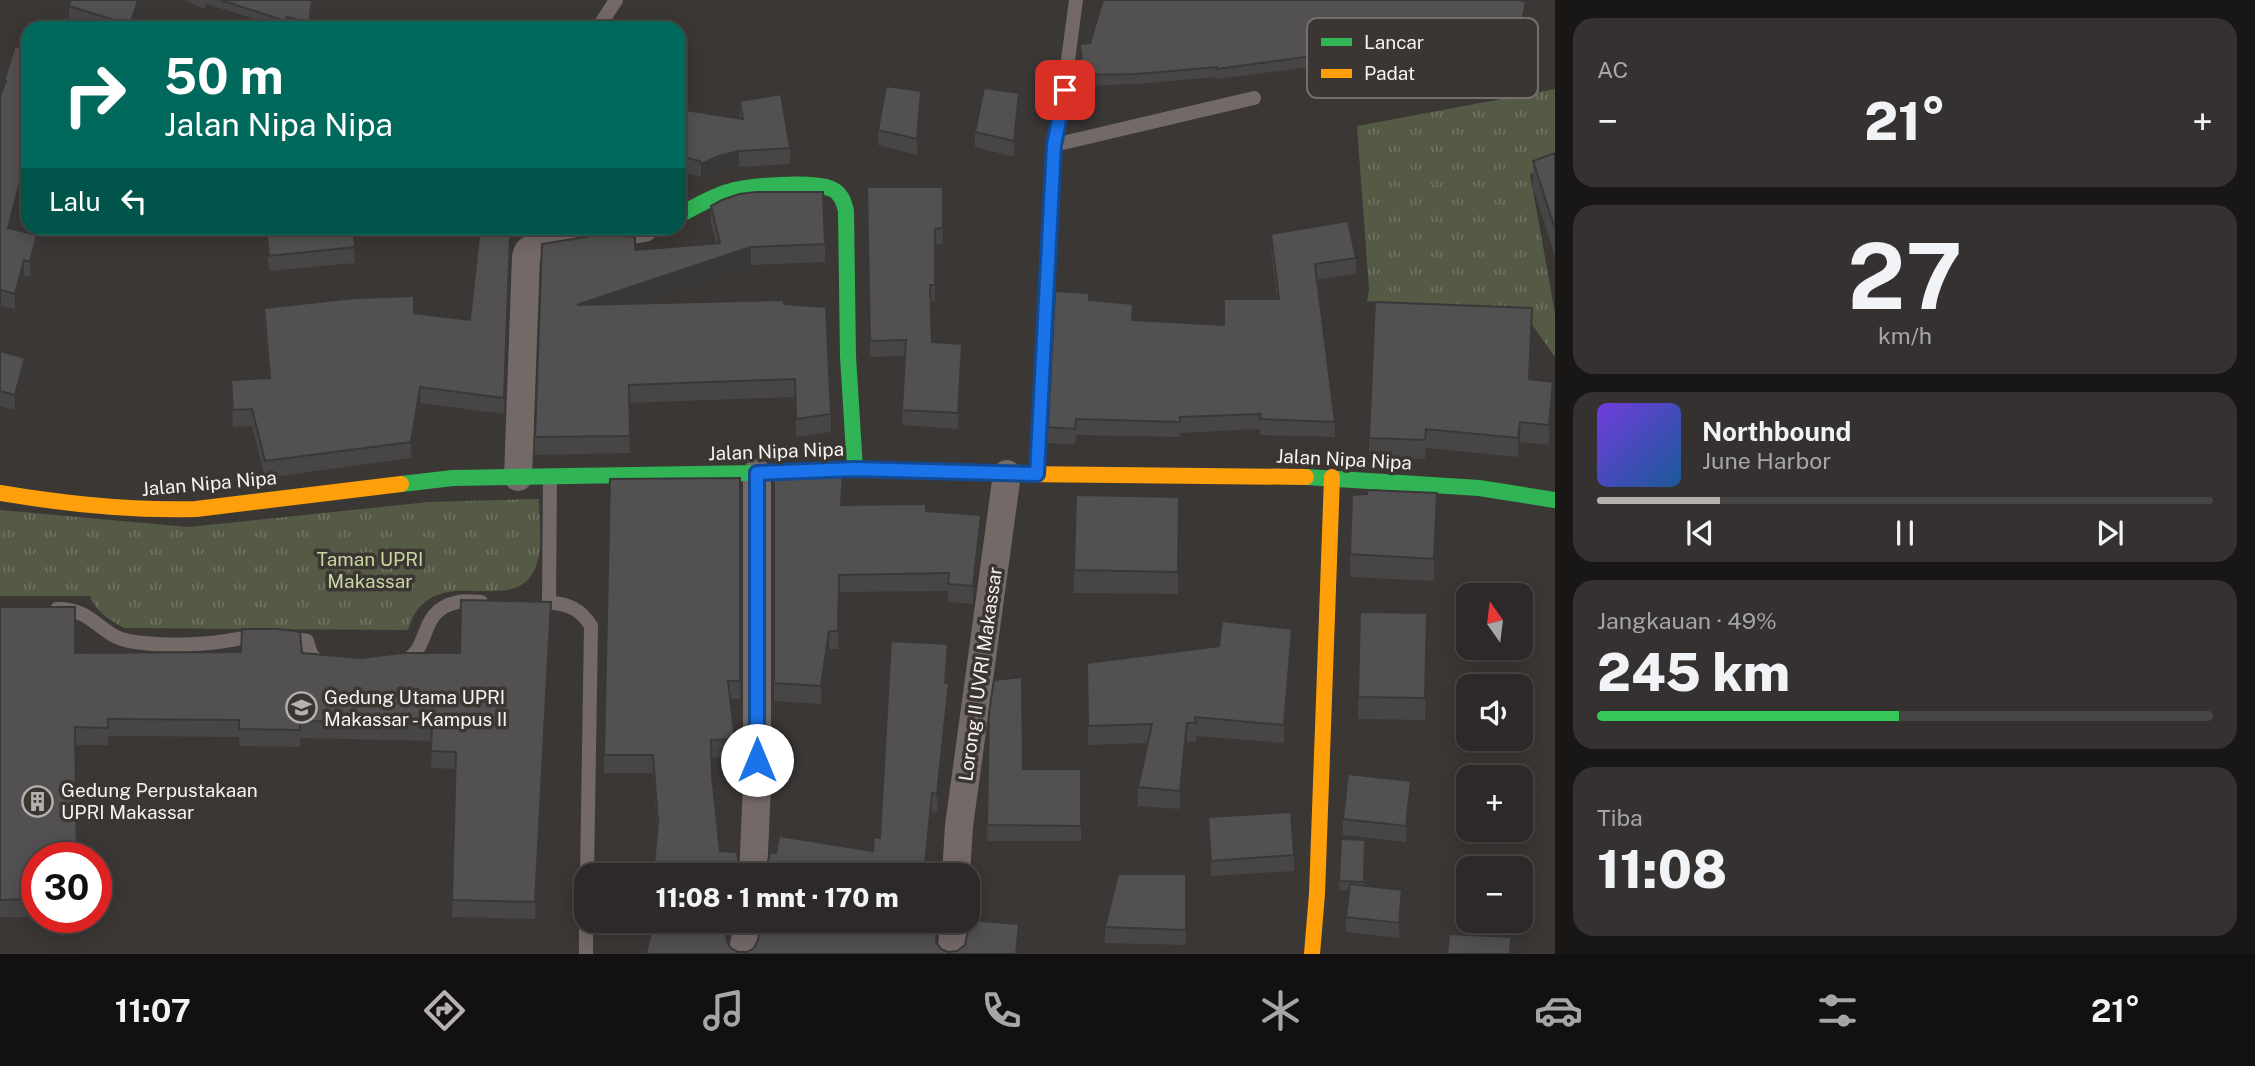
<!DOCTYPE html>
<html lang="id">
<meta charset="utf-8">
<style>
:root{--surface:#2c2928;--page:#343130;--text:#f1f3f6;--muted:#a6a6a8;--line:#484545;--accent:#b5b1af}
body{margin:0;font-family:"Public Sans",sans-serif;background:var(--page);color:var(--text);height:100vh;display:flex;flex-direction:column;font-size:26px;white-space:nowrap}
*{box-sizing:border-box;margin:0}
p{font-size:23px;color:var(--muted)}
.icon{flex:none;width:38px;height:38px;fill:none;stroke:currentColor;stroke-width:2;stroke-linecap:round;stroke-linejoin:round}
.map{position:relative;flex:1;overflow:hidden}
.drawer{display:flex;flex-direction:column;gap:18px;padding:18px;background:#181716;width:700px}
.drawer>*{flex:none}
.top-card{position:absolute;left:21px;top:21px;width:665px;height:214px;border-radius:21px;box-shadow:0 4px 18px #0003,0 0 0 2px var(--line);background:#00695c;color:#fff;overflow:hidden}
.needle{width:46px;rotate:346deg}
.fabs{position:absolute;left:1456px;top:583px;display:grid;gap:14px}
.fabs a{display:grid;place-items:center;width:77px;height:77px;border-radius:14px;background:var(--surface);box-shadow:0 4px 18px #0003,0 0 0 2px var(--line);font-size:35px}
.speed{position:absolute;left:21px;top:842px;display:flex;gap:14px;font-size:35px;font-weight:700;text-align:center}
.speed>*{display:grid;place-content:center;width:91px;height:91px;border-radius:50%;background:var(--surface);box-shadow:0 4px 18px #0003,0 0 0 2px var(--line);line-height:1}
.speed .limit{border:10px solid #d22;background:#fff;color:#111}
.pin{position:absolute;display:grid;place-items:center;width:60px;height:60px;color:#fff;margin:-30px;border-radius:14px;box-shadow:0 4px 10px #0006}
.me{position:absolute;width:77px;margin:-38px;rotate:0deg;stroke-linejoin:round;filter:drop-shadow(0 0 5px #0008)}
.turn{display:flex;align-items:center;gap:24px;height:147px;padding:0 28px;font-size:32px}
.turn .icon{width:91px;height:91px;stroke-width:2.5}
.turn b{display:block;font-size:49px;line-height:60px}
.then{display:flex;align-items:center;height:66px;padding:0 28px;background:#0003;gap:14px;font-size:26px}
.big{font-size:52px;font-weight:800;line-height:1.1}
.drawer .card{flex:1;display:flex;flex-direction:column;justify-content:center;gap:10px;min-width:0;padding:0 24px;border-radius:21px;background:var(--page)}
.drawer .dial{align-items:center;gap:0}
.dial b{font-size:91px;line-height:1}
.song{display:flex;align-items:center;gap:21px}
.cover{width:84px;height:84px;border-radius:10px;background:linear-gradient(135deg,hsl(260 70% 55%),hsl(210 70% 35%))}
.played{height:7px;border-radius:4px;background:linear-gradient(90deg,var(--accent) 20%,var(--line) 20%)}
.keys{display:flex;justify-content:space-around;direction:ltr}
.heat{display:flex;justify-content:space-between;align-items:center;font-size:38px;direction:ltr}
.charge{height:10px;border-radius:5px;background:linear-gradient(90deg,#34c759 49%,var(--line) 0)}
.trip{position:absolute;left:574px;top:863px;width:406px;height:70px;border-radius:21px;background:var(--surface);box-shadow:0 4px 18px #0003,0 0 0 2px var(--line);font-weight:800;line-height:70px;text-align:center}
.menu{display:flex;height:112px;justify-content:space-around;align-items:center;background:#121010;color:var(--muted)}
.menu .icon{width:49px;height:49px}
.menu .active{color:var(--accent)}
.menu b{font-size:32px;color:var(--text)}
main{display:flex;flex:1;min-height:0}
.map>svg:first-child{display:block}
.grass{fill:url(#grass-tufts)}
.lines{fill:none;stroke-linecap:round;stroke-linejoin:round}
.lane{stroke:#736967;stroke-width:14}
.street{stroke:#736967;stroke-width:28}
.fast{stroke:#30b455;stroke-width:16}
.slow{stroke:#ff9f0a;stroke-width:16}
.wall{fill:#474545}
.shaded-wall{fill:#393838}
.building{fill:#525050;stroke:#393838;stroke-width:2}
.route-casing{stroke:#114b97;stroke-width:18}
.route{stroke:#1a73e8;stroke-width:12}
.labels{text-anchor:middle;stroke-width:7;stroke-linejoin:round;paint-order:stroke}
.street-label{font-size:19px;fill:#f7f3f1;stroke:#3c3633}
.park-label{font-size:19px;fill:#c8d6a2;stroke:#3c3633}
.poi-label{font-size:19px;fill:#f7f3f1;stroke:#3c3633;text-anchor:start}
.key{fill:#3c3633;stroke:#746f6c;stroke-width:2}
.key-label{font-size:19px;fill:#f7f3f1}
</style>
<main>
<div class="map">
<svg width="1555" height="954" viewBox="0 0 1555 954">
<defs>
<pattern id="grass-tufts" width="24" height="20" patternUnits="userSpaceOnUse" patternTransform="scale(1.75)"><rect width="24" height="20" fill="#555a45"/><path d="M3 7l-1-3M5 7V3M7 7l1-3M15 17l-1-3M17 17v-4M19 17l1-3" fill="none" stroke="#6e7260"/></pattern>
</defs>
<rect width="100%" height="100%" fill="#3a3735"/>
<!-- grass -->
<path class="grass" d="M1555,89V164L1530,174L1555,313V357L1526,316L1367,301L1369,289L1357,126Z
M539,499C539,517 543,547 537,563C518,625 431,553 408,630L124,628C109,619 97,613 90,596H0V510L188,527L429,502Z"/>
<g class="lines">
<!-- lane -->
<path class="lane" d="M598,28L616,0
M1054,145L1064,90L1076,0
M1037,472L1054,145L1254,98
M550,478L549,602C569,605 580,608 591,626L587,875
M57,609C93,608 100,636 129,641C155,646 184,645 210,643C226,642 241,637 258,637
M282,637L307,641L311,654L320,664H324
M400,663C434,651 415,611 458,602C465,600 474,602 481,602
M586,954V920"/>
<!-- street -->
<path class="street" d="M518,477L526,257L528,251L536,246L644,228
M753,875L757,786V473
M956,875L959,826L1007,474
M742,954L749,920
M951,954L955,920"/>
<!-- fast -->
<path class="fast" d="M679,215C695,207 711,197 728,192C748,185 813,181 832,189C841,193 844,202 846,211L848,356L855,469
M1306,477L1479,488L1555,500
M401,484L453,478L757,473L855,469L1022,474"/>
<!-- slow -->
<path class="slow" d="M1022,474L1306,477
M0,493C65,504 130,511 196,509L401,484
M1312,954L1317,894L1332,477"/>
</g>
<!-- wall -->
<path class="wall" d="M143,0L134,28H89L69,22V6Z
M184,0H313L309,28H298L287,25L286,28H283L206,4L204,9Z
M1526,13L1520,41L1480,34L1488,71V82L1445,87L1440,64L1362,81L1324,84L1320,66L1217,79V77L1137,84L1083,86L1080,44Z
M28,50V187L23,185L12,229L37,250L30,277L24,276L15,309L1,306L0,311L4,81Z
M740,101L790,148V164L739,167L719,171L701,179L700,176L679,171V109L740,118Z
M921,106L917,155L878,145V130Z
M1019,109L1014,157L975,147V132Z
M1555,153V256L1533,188V161Z
M867,187H943V244H935V301H931L932,342L962,359L958,429L902,425L905,356L870,357Z
M711,206L825,244V262L751,265L634,304H784L831,414V432L796,437L795,397L629,403L630,453L535,455V437L635,250L716,243L711,223Z
M265,228H353L355,263L269,271Z
M480,228H549L528,232L519,238L510,252L504,414L420,403L411,458L265,478L252,426L233,427L231,397V380L269,378L264,325V308L414,313L470,320Z
M1271,234L1356,258V274L1317,280L1335,422V437L1260,435V429L1180,433V437L1076,435L1075,445L1048,443V427L1089,300L1133,321L1224,325L1277,299L1271,249Z
M1532,327L1530,379L1553,401L1549,445L1520,442L1518,457L1426,448L1425,459L1369,457V438Z
M0,351L25,373L15,410L0,406Z
M774,476L843,492L842,505L926,511L981,533L973,604L948,602V591L839,592L838,649H829L821,704L774,701Z
M740,478V699H730L735,739V757L712,758V776L720,851L739,865L745,871L753,874L873,851L880,838L948,662L946,683L949,700L937,812L932,811L926,875H653L657,830L653,773H604V755Z
M1437,516L1434,581L1350,577V554Z
M1179,520L1178,594L1074,593V570Z
M0,607L75,653H302L361,658L460,653L551,620L535,919L452,917L456,769L431,768L432,741L300,738V747L239,746V737L108,736V745H75L37,858V917H0Z
M1427,636L1425,720L1358,719V697Z
M1292,648L1284,743L1196,736V741L1187,742L1180,809L1138,806V787L1148,743L1088,745L1087,663Z
M989,713L1023,769H1081V841H987Z
M1411,796L1406,842L1343,835V819Z
M1208,817L1294,855V871L1211,876Z
M1341,839L1365,840L1364,886L1402,906L1399,938L1346,932V917L1349,890H1339Z
M1186,874V945L1105,943V927Z"/>
<!-- shaded-wall -->
<path class="shaded-wall" d="M138,0H143L134,28H130Z
M1526,2V13L1520,41V30Z
M1440,54V64L1362,81V71Z
M921,91V106L917,155V139Z
M1019,93V109L1014,157V141Z
M739,151V167L719,171L701,179V164L719,156Z
M23,170V185L8,243V228Z
M515,228H528V232L519,238L510,252L504,414L510,235Z
M37,235V250L30,277V262Z
M751,247V265L577,323V305Z
M24,260V276L15,309V294Z
M1,290V306L0,311V296Z
M962,344V359L958,429V413Z
M25,358V373L15,410V395Z
M1553,382V401L1549,445V425Z
M420,387V403L411,458V442Z
M1520,422V442L1518,457V438Z
M1437,493V516L1434,581V559Z
M981,515V533L973,604V586Z
M551,602V620L535,919V902Z
M1292,629V648L1284,743V725Z
M829,631V649L821,704V686Z
M949,682V700L937,812V794Z
M1187,723V742L1180,809V791Z
M1411,781V796L1406,842V826Z
M932,793V811L926,875H924Z
M1402,890V906L1399,938V923Z
M728,920H732L726,951V933Z
M1019,924L1018,954H1016Z"/>
<!-- building -->
<path class="building" d="M71,0H138L130,25L69,6Z
M221,0H312L309,23L287,17L285,21Z
M1103,0H1518L1526,2L1520,30L1478,23L1488,71L1445,76L1440,54L1362,71L1324,73L1320,55L1217,69V67L1137,74L1083,75L1080,44L1090,43Z
M15,46L28,50V171L23,170L8,228L37,235L30,262L24,260L15,294L1,290L0,296V96L6,81H4Z
M886,86L921,91L917,139L878,130Z
M984,88L1019,93L1014,141L975,132Z
M781,94L790,148L739,151L719,156L701,164L700,161L679,156V109L743,119L740,101Z
M1555,153V229L1533,161Z
M867,187H943V228L935,229V285H930L932,342L962,344L958,413L902,410L906,340L870,341Z
M756,192H823L825,244L751,247L577,305L783,300L784,304L826,307L831,414L796,419L795,379L629,385L630,436L535,437L542,244L603,234L635,237V250L720,243L711,206L722,200L739,194Z
M1348,221L1356,258L1315,264L1335,422L1260,419L1261,414L1180,417V422L1076,419L1075,429L1048,427L1055,291L1089,293V300L1133,304L1132,320L1224,325V299H1279L1271,234Z
M266,228H353L355,247L269,256Z
M480,228H515L510,235L504,398L420,387L411,442L265,461L252,409L233,410L231,380L270,378L264,308L355,298L414,296V313L470,320Z
M1375,302L1532,308L1529,379L1553,382L1549,425L1520,422L1518,438L1426,429L1425,440L1369,438Z
M0,351L25,358L15,395L0,391Z
M843,474L841,505L926,504V511L981,515L973,586L948,584L949,573L839,575L838,631H829L821,686L774,683V476Z
M740,478V681H728L735,739L711,740L712,776L720,851L737,852L739,865L745,871L753,874L760,872L767,866L770,853H776L779,836L873,851L874,837L880,838L891,641L948,644L945,683L949,682L937,794L932,793L924,875H653L658,822L653,755H604L610,479Z
M1367,490L1437,493L1434,559L1350,554L1352,495L1367,494Z
M1076,495L1179,497L1178,572L1074,570Z
M461,600L551,602L535,902L452,900L456,752L431,751L432,723L300,721V730L239,729V720L108,719V728L75,727L77,858H37V899L0,900V607H75V653L241,652L242,629H279L300,632L302,653L361,658L402,653H460Z
M1360,612L1427,613L1425,698L1358,697Z
M1222,621L1292,629L1284,725L1195,717L1196,723H1187L1180,791L1138,787L1152,724L1088,726L1087,663L1219,646Z
M1022,677L1023,769H1081V826L987,825L989,713L994,680Z
M1348,774L1411,781L1406,826L1343,819Z
M1291,812L1294,855L1211,861L1208,817Z
M1341,839L1365,840L1364,882L1339,881Z
M1118,874H1186V930L1105,927Z
M1350,884L1402,890L1399,923L1346,917Z
M654,920H728L726,933L727,942L731,948L738,952H747L754,948L758,940L761,920H937L936,942L941,949L948,952L957,951L965,945L970,920L1019,924L1016,954H646Z
M1449,934L1511,937L1510,954H1447Z"/>
<g class="lines">
<defs>
<path id="route" d="M757,760V473L855,469L1037,474L1054,145L1065,90"/>
</defs>
<!-- route casing -->
<use href="#route" class="route-casing"/>
<!-- route -->
<use href="#route" class="route"/>
</g>
<!-- icons -->
<defs>
<symbol id="university-ring" viewBox="-11 -11 22 22"><circle r="9.5" fill="#3c3633" stroke="#b5b1af" stroke-width="1.5"/><path d="M0-5L7-2L0 1L-7-2ZM-4 1L0 2.5L4 1V4Q0 6-4 4Z" fill="#b5b1af"/></symbol>
<symbol id="building-ring" viewBox="-11 -11 22 22"><circle r="9.5" fill="#3c3633" stroke="#b5b1af" stroke-width="1.5"/><path d="M-4-6H4V6H1V3H-1V6H-4ZM-2.5-4.3h1.7v1.8h-1.7ZM.8-4.3h1.7v1.8H.8ZM-2.5-1h1.7V.8h-1.7ZM.8-1h1.7V.8H.8Z" fill="#b5b1af"/></symbol>
</defs>
<g fill-rule="evenodd">
<use href="#university-ring" x="284" y="690" width="35" height="35"/>
<use href="#building-ring" x="20" y="784" width="35" height="35"/>
</g>
<g class="labels">
<!-- street labels -->
<g class="street-label">
<text transform="translate(776 451) rotate(-2)" y="7">Jalan Nipa Nipa</text>
<text transform="translate(1344 459) rotate(3)" y="7">Jalan Nipa Nipa</text>
<text transform="translate(209 483) rotate(-5)" y="7">Jalan Nipa Nipa</text>
<text transform="translate(980 674) rotate(-82)" y="7">Lorong II UVRI Makassar</text>
</g>
<!-- park labels -->
<g class="park-label">
<text x="370" y="566">Taman UPRI<tspan x="370" dy="22">Makassar</tspan></text>
</g>
<!-- poi labels -->
<g class="poi-label">
<text x="324" y="704">Gedung Utama UPRI<tspan x="324" dy="22">Makassar - Kampus II</tspan></text>
<text x="61" y="797">Gedung Perpustakaan<tspan x="61" dy="22">UPRI Makassar</tspan></text>
</g>
</g>
<!-- legend -->
<rect x="1307" y="18" width="231" height="80" rx="10" class="key"/>
<rect x="1321" y="38" width="31" height="8" fill="#30b455"/>
<rect x="1321" y="69" width="31" height="9" fill="#ff9f0a"/>
<g class="key-label">
<text x="1364" y="49">Lancar</text>
<text x="1364" y="80">Padat</text>
</g>
</svg>
<div class="fabs">
<a><svg class="needle" viewBox="-14 -14 28 28"><path d="M0-13l5 13h-10z" fill="#e53935"/><path d="M0 13l5-13h-10z" fill="#a6a6a8"/></svg></a>
<a><svg class="icon" aria-label="sound" viewBox="0 0 24 24"><path d="M4 9h4l5-4v14l-5-4H4zM17 9q2 3 0 6"/></svg></a>
<a>+</a>
<a>−</a>
</div>
<div class="speed"><div class="limit">30</div></div>
<div class="pin" style="left:1065px;top:90px;background:#d93025"><svg class="icon" aria-label="arrive" viewBox="0 0 24 24"><path d="M6 21V4h12l-3 4 3 4H6"/></svg></div>
<svg class="me" style="left:757px;top:760px" viewBox="-20 -20 40 40"><circle r="19" fill="#fff"/><path d="M0-13L10 11 0 6-10 11z" fill="#1a73e8"/></svg>
<div class="trip">11:08 · 1 mnt · 170 m</div>
<div class="top-card">
<div class="turn"><svg class="icon" aria-label="right" viewBox="0 0 24 24"><path d="M7 20v-9h11M14 6l5 5-5 5"/></svg><div><b>50 m</b>Jalan Nipa Nipa</div></div>
<div class="then">Lalu<svg class="icon" aria-label="left" viewBox="0 0 24 24"><path d="M17 20v-9H6M10 6l-5 5 5 5"/></svg></div>
</div>
</div>
<section class="drawer">
<div class="card"><p>AC</p>
<div class="heat"><a>−</a><b class="big">21°</b><a>+</a></div>
</div>
<div class="card dial"><b>27</b><p>km/h</p></div>
<div class="card">
<div class="song"><i class="cover"></i><div><b>Northbound</b><p>June Harbor</p></div></div>
<div class="played"></div>
<div class="keys"><svg class="icon" aria-label="previous" viewBox="0 0 24 24"><path d="M18 5L8 12l10 7zM5 5v14"/></svg><svg class="icon" aria-label="pause" viewBox="0 0 24 24"><path d="M8 5v14M16 5v14"/></svg><svg class="icon" aria-label="next" viewBox="0 0 24 24"><path d="M6 5l10 7-10 7zM19 5v14"/></svg></div>
</div>
<div class="card"><p>Jangkauan · 49%</p><b class="big">245 km</b><div class="charge"></div></div>
<div class="card"><p>Tiba</p><b class="big">11:08</b></div>
</section>
</main>
<nav class="menu">
<b>11:07</b>
<svg class="icon active" aria-label="directions" viewBox="0 0 24 24"><path d="M12 3l9 9-9 9-9-9zM9 14v-3h6M13 9l2 2-2 2"/></svg>
<svg class="icon" aria-label="music" viewBox="0 0 24 24"><path d="M9 18V5l10-2v13"/><circle cx="6" cy="18" r="3"/><circle cx="16" cy="16" r="3"/></svg>
<svg class="icon" aria-label="phone" viewBox="0 0 24 24"><path d="M5 4h4l2 5-3 2q2 4 5 5l2-3 5 2v4C11 20 4 13 5 4z"/></svg>
<svg class="icon" aria-label="climate" viewBox="0 0 24 24"><path d="M12 3v18M4 7l16 10M4 17L20 7"/></svg>
<svg class="icon" aria-label="car" viewBox="0 0 24 24"><path d="M5 17H2v-5l4-1 3-4h7l3 4 3 1v5h-3M9 17h6M6 11h13"/><circle cx="7" cy="17" r="2"/><circle cx="17" cy="17" r="2"/></svg>
<svg class="icon" aria-label="filters" viewBox="0 0 24 24"><path d="M4 7h16M4 17h16"/><circle cx="9" cy="7" r="2"/><circle cx="15" cy="17" r="2"/></svg>
<b>21°</b>
</nav>
